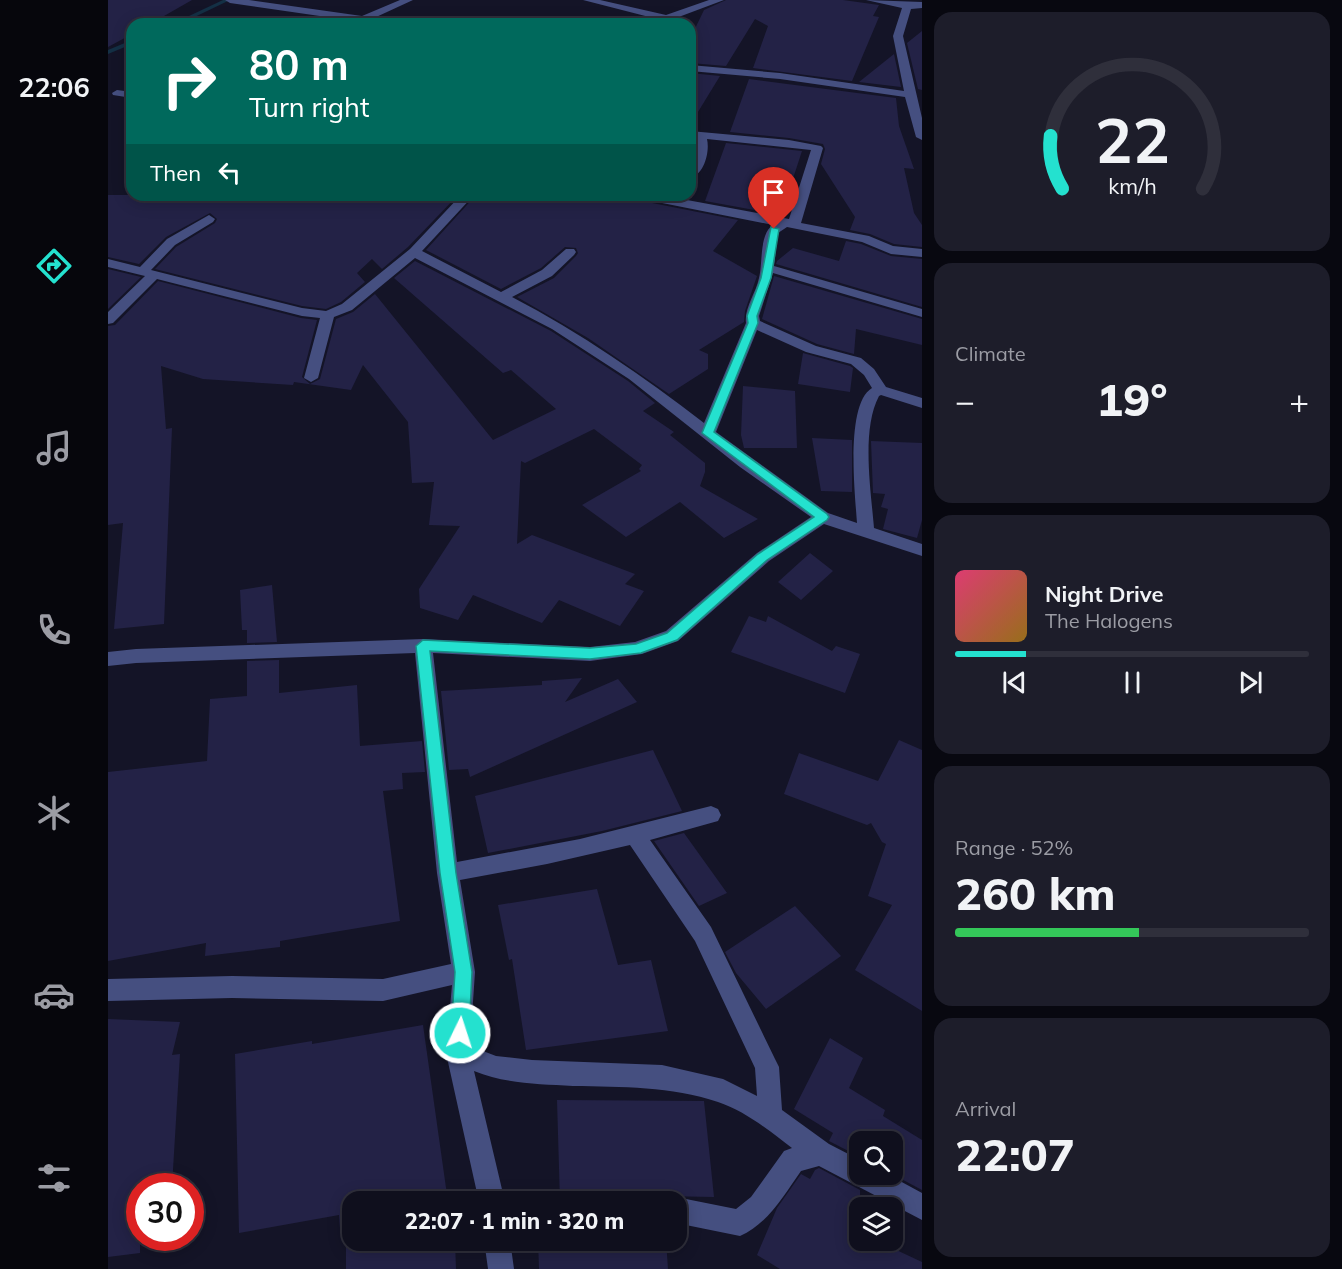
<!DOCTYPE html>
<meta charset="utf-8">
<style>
:root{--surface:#0f0f1d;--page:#1d1d2a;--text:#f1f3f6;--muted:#9b9ca4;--line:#2f2f3b;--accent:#24e1cf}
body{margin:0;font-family:Mulish,sans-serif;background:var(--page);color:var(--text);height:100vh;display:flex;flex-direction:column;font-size:22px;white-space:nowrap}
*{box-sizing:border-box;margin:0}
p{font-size:20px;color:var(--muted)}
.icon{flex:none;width:33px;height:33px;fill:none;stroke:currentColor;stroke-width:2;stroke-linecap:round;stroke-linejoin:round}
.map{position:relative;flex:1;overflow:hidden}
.panel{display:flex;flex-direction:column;gap:12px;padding:12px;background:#080810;width:420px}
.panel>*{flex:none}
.banner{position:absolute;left:18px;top:18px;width:570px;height:183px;border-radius:18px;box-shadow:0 3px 15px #0003,0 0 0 2px var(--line);background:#00695c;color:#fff;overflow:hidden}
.tools{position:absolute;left:741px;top:1131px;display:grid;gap:12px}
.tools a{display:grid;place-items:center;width:54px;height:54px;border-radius:12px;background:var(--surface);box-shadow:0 3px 15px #0003,0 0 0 2px var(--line);font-size:30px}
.speed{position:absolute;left:18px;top:1173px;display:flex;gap:12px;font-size:30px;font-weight:700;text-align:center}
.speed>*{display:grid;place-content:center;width:78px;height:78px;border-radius:50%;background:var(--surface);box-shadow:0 3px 15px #0003,0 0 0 2px var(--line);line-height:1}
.speed .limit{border:9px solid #d22;background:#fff;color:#111}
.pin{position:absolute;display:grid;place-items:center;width:51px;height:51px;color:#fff;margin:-62px -26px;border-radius:50% 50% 50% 0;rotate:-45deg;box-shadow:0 0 6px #0007}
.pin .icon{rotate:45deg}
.me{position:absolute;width:66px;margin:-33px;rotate:4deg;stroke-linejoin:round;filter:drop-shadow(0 0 4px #0008)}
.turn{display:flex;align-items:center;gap:21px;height:126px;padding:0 24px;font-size:27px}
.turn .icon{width:78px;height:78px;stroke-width:2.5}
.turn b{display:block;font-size:42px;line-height:51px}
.then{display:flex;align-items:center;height:57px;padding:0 24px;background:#0003;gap:12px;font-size:22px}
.big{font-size:45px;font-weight:800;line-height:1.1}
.panel .widget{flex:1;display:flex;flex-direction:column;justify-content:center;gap:9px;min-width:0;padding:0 21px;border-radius:18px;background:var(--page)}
.panel .dial{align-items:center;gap:0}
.dial svg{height:156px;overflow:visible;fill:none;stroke:var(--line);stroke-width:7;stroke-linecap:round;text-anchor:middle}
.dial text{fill:var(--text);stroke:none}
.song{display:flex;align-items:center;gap:18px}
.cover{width:72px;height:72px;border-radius:9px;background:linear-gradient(135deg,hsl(340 70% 55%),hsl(40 70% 35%))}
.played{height:6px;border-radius:3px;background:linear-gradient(90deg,var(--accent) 20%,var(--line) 20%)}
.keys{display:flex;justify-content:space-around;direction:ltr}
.heat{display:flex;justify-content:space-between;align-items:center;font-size:33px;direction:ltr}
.charge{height:9px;border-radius:4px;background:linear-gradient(90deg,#34c759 52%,var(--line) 0)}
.trip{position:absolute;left:234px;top:1191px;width:345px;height:60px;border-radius:18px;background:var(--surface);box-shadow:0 3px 15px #0003,0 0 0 2px var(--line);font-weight:800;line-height:60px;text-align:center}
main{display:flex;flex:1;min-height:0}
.tab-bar{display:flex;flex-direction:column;width:108px;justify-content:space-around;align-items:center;background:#06060c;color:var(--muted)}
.tab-bar .icon{width:42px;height:42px}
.tab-bar .on{color:var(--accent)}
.tab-bar b{font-size:27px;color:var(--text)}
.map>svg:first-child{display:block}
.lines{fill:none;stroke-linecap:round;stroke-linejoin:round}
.stream{fill:#143045;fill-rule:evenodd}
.building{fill:#232246}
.minor{fill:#454f80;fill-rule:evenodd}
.route{fill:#24e1cf;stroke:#179287;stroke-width:1.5}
</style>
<main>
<nav class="tab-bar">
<b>22:06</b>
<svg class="icon on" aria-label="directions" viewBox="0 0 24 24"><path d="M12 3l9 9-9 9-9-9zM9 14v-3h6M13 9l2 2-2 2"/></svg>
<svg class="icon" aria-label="music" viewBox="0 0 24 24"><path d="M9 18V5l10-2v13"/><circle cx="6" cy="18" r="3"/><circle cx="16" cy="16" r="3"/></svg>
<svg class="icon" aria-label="phone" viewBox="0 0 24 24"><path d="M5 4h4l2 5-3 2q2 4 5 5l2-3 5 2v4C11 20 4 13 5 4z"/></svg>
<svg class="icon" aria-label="climate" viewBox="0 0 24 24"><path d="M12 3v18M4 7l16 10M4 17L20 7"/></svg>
<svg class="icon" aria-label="car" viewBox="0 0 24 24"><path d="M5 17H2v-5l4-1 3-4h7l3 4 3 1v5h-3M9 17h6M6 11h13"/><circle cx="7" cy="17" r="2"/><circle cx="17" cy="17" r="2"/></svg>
<svg class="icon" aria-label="filters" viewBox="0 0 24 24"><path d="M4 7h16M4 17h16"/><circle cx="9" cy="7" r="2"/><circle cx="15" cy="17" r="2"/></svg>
</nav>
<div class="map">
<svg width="814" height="1269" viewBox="0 0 814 1269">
<rect width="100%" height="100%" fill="#141427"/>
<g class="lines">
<!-- stream -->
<path class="stream" d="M115,0H122L72,24H64Z
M24,40V44L0,54V50Z"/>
</g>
<!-- building -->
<path class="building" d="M0,0H84L42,24H24V34L0,47Z
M618,0H735L771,5L765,16L771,17L744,81L645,68L660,26L647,19L618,66L582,63V39L596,10Z
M814,31V90L810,89L799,43Z
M786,54L793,87L751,82Z
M582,73L612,76L582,125Z
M641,79L788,98L791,126L806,169L796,168L806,213L814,225V247L786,244L762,234L742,230L747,217L713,164L717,149L715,144L681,138L622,132Z
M618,143L694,151L673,215L597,201Z
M0,195H350L300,247L274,269L264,259L249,273L257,282L233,302L218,309L194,306L47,269L68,247L107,223L109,219L102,213L58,237L31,264L0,257Z
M368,195H515L534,201L630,220L605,251L649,276L637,311L636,322L591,350L600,354V369L561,394L480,338L409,297L446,278L468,256L470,253L468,248L457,247L433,268L393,289L318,250Z
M738,241L753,244L783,256L814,259V307L668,264L669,261L685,248L731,261Z
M307,261L443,331L520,381L547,403L535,411L566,432L562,435L597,463V472L592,486L650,519L616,538L572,502L518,537L474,505L533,471L531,469L534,465L486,429L417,463L413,461L409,544L424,535L527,574L517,584L536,591L512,626L451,600L434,623L365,595L350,620L312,608L311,589L352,526L321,525L326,482L304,483L300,422L255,365L243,390L186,382L185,385L95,379L53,366L58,429L64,428L56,624L6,629L15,523L0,525V326L7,325L50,281L193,318L209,320L194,377L202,384L212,379L228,319L245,312L267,294L385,440L448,409L403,370L395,373L286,278Z
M0,269L33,277L0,309Z
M666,276L814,319V345L748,329L746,354L709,344L654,319Z
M695,353L742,366L745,368L742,392L690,384Z
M635,386L687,391L689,448H636L633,435Z
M704,438L744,440V492L713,491Z
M763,441L814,443V520L809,538L775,529L780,509L773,507L777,494L765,493Z
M702,553L725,571L693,600L670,582Z
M164,585L169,642L139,643V630H134L132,590Z
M641,616L658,622L660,616L724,651L728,646L752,654L737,693L623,652Z
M171,660V693L249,685L252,746L314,741L317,772L294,773L295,789L275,791L292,921L172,941V947L97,956L98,943L0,961V772L99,761L102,699L139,696V661Z
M474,678L457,702L510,679L529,702L362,777L360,769L341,770L333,691L434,685V681Z
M791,740L814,750V1011L747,970L784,905L760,896L778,844L774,842L763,823L759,825L676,794L691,753L770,781Z
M545,750L574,811L494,831L380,853L367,796Z
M576,833L619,893L591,906L546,841Z
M489,889L510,965L543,960L560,1031L418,1050L404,959L401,960L390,905Z
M687,906L733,956L658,1009L628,973L617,952Z
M0,1019L72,1022L64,1055L72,1054L64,1186H32V1253L0,1257Z
M315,1025L340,1202H244V1240H347L348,1269H238V1228L232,1229L231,1215L131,1233L127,1054L204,1041V1044Z
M722,1038L755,1058L741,1088L777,1110L775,1116L814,1140V1190L784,1174V1142H752V1157L721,1141L725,1133L686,1109Z
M449,1100L596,1101L606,1197L554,1196L555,1202H452Z
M711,1168L752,1190V1209L743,1230L752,1234V1240H767L814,1262V1269H672L649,1255L669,1208L693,1174L702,1179L707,1170Z
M430,1240H558L560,1269H431Z"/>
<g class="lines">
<!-- minor -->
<path class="minor" d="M117,0H141L254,16L292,0H305L266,18L291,24H267L122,3Z
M475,0H492L558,15L601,0H616L552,24L544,22L549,19Z
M758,0L814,2V8L803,9L795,36L814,118V140L808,137L797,97L672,79L582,71V65L672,73L796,91L785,36L794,8Z
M9,90L24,92V98L5,95L4,93Z
M582,131L681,140L713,146L715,148L693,223L761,236L785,246L814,249V257L783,254L754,242L679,227L670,233L666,266L814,309V317L665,273L651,316L652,321L708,346L753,358L766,369L778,387L814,398V408L773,395L771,396C753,430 763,491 766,528L814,544V556L716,524L661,561L570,641L534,654L482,661L325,653L349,862L472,839L603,806L610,809L613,815L610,821L542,840L603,927L667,1059L671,1067L674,1110L721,1144L752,1160V1174H779L814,1193V1220L711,1166L693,1171C676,1195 660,1224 632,1236L568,1223V1202L559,1201L568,1197L628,1209L643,1197L676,1151L684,1148C662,1131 637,1111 610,1102C563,1086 514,1087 465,1086C431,1084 398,1084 366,1071L397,1202H371L338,1053L344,985L275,1001L124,998L0,1001V979L124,976L275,979L343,964L329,873L307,653L28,663L0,666V652L28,649L315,639L482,647L527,642L558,631L649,553L703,517L632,467L521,379L444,329L307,258L244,310L226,317L210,378L203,382L196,378L212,318L194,316L49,279L5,323L0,324V312L37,276L0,267V259L32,267L59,239L101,215L107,219L105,222L67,245L43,270L194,308L218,311L234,304L302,249L353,195H366L314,251L393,292L434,270L458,249H466L468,252L466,255L444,276L404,297C473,333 535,376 596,423L638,323C636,308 648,293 651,278C655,263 651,234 665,225L534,199L528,195H552L681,219L703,150L599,139C602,152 596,175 582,178C582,163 591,153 588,138L582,137ZM649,330L698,352L743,364L756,375L764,388C737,404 747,494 749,523L720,513L608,432ZM522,845L587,941L647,1068L649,1096L615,1079L554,1065L424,1060L388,1056L362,1046L367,972L352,880L439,864Z
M376,1240H402L406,1269H380Z"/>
</g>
<!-- route -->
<path class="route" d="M663,227L671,229L663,278L649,316L650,323L606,432L719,514L721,517L719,520L659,560L569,640L533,653L482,659L322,651L348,873L364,972L361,1033L358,1039L352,1041L345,1039L343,1033L347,972L332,873L308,646L315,640L482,648L528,644L559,633L650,554L706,517L594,433L640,323L639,316L653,278Z"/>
</svg>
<div class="tools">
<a><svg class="icon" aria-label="search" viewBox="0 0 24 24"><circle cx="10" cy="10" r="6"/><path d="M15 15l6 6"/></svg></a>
<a><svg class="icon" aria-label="layers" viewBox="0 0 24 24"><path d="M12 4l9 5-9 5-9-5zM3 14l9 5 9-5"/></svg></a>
</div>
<div class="speed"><div class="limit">30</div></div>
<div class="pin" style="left:666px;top:229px;background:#d93025"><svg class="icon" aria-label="arrive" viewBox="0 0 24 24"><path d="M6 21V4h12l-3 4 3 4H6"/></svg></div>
<svg class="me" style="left:352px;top:1033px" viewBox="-20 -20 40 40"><circle r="17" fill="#24e1cf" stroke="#fff" stroke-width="3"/><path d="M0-11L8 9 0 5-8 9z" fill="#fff"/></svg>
<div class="trip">22:07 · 1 min · 320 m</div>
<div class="banner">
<div class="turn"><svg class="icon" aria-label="right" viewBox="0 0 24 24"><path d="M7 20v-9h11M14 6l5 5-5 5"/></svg><div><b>80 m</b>Turn right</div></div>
<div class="then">Then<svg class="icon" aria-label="left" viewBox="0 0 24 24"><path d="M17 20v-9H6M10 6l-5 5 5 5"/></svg></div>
</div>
</div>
<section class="panel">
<div class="widget dial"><svg viewBox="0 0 100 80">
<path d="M14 69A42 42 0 1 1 86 69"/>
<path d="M14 69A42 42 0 0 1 8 42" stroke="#24e1cf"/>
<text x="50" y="56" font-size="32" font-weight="700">22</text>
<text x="50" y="72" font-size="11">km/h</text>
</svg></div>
<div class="widget"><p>Climate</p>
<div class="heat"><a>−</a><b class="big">19°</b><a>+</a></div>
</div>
<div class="widget">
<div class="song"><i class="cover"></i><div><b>Night Drive</b><p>The Halogens</p></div></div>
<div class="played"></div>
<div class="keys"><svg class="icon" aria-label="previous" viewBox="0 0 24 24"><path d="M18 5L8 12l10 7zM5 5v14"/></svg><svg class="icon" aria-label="pause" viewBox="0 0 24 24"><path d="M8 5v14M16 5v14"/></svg><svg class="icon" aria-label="next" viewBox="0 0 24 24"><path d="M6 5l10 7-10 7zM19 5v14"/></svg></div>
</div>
<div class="widget"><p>Range · 52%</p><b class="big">260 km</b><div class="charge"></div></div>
<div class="widget"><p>Arrival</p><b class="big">22:07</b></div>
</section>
</main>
